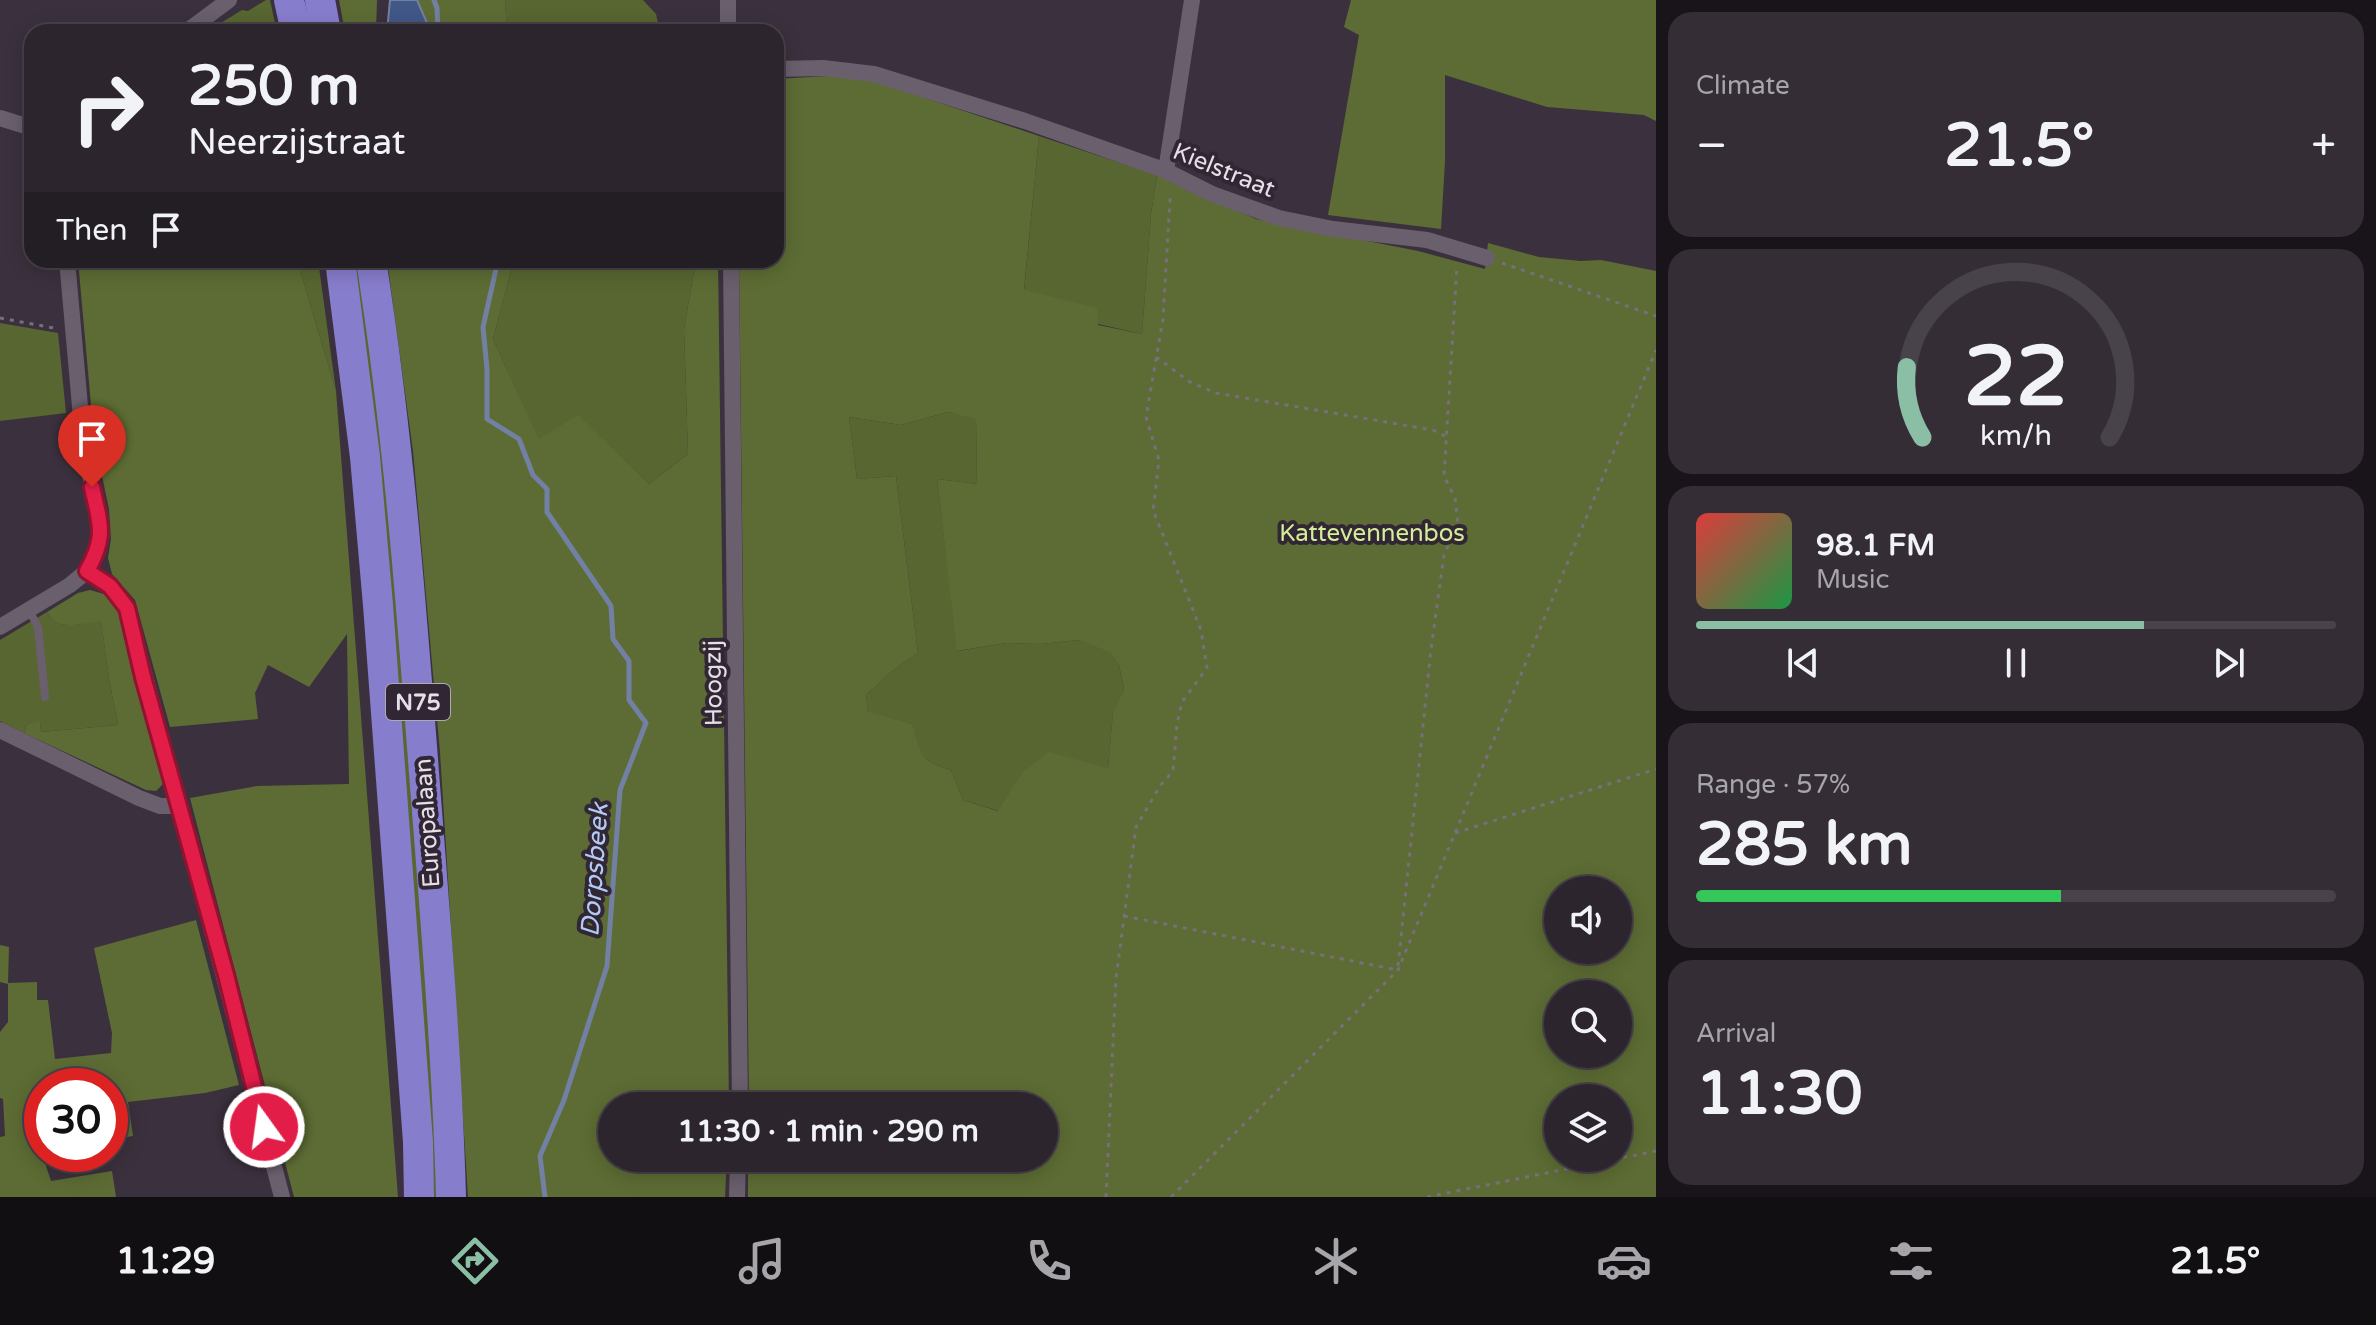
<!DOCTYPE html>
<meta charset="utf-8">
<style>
:root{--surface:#2c252e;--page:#342d36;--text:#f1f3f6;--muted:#a6a5aa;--line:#48424a;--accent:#8abfa5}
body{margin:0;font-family:"Varela Round",sans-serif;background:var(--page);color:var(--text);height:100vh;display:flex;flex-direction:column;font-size:30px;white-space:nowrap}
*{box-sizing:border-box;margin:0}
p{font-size:26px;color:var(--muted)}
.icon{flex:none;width:44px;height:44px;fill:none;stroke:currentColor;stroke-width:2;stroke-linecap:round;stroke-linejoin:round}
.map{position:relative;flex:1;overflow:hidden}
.drawer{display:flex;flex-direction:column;gap:12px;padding:12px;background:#181419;width:720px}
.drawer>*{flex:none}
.guide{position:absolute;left:24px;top:24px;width:760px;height:244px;border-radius:24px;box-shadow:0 4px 20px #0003,0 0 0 2px var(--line);background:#2c252e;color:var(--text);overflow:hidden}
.buttons{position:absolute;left:1544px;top:876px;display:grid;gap:16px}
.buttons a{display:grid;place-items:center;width:88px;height:88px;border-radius:50%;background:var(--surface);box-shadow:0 4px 20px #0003,0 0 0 2px var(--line);font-size:40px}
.speed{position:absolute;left:24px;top:1068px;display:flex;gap:16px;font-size:40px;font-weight:700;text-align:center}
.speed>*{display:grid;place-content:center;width:104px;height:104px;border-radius:50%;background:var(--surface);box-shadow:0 4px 20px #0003,0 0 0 2px var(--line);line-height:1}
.speed .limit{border:12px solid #d22;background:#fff;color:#111}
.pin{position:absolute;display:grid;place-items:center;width:68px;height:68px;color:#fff;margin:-82px -34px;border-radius:50% 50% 50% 0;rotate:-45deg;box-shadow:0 0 8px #0007}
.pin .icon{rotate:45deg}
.me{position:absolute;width:88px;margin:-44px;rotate:346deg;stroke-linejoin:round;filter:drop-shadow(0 0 6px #0008)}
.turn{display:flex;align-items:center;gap:28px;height:168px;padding:0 32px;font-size:36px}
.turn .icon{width:104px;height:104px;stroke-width:2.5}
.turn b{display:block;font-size:56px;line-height:68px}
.then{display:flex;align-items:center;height:76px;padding:0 32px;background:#0003;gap:16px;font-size:30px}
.big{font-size:60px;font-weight:700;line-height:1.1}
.drawer .card{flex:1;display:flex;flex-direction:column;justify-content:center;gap:12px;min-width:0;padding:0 28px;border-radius:24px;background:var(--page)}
.drawer .dial{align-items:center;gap:0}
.dial svg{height:208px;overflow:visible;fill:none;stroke:var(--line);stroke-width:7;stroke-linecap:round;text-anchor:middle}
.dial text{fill:var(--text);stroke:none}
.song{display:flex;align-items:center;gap:24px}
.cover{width:96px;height:96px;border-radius:12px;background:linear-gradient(135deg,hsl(0 70% 55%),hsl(140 70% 35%))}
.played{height:8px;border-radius:4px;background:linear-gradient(90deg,var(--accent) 70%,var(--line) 70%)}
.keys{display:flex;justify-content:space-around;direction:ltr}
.heat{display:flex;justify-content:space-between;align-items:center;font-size:44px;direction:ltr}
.charge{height:12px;border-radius:6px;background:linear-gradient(90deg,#34c759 57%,var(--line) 0)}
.trip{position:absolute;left:598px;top:1092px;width:460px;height:80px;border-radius:40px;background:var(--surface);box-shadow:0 4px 20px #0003,0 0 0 2px var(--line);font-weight:700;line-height:80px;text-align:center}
.tabs{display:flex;height:128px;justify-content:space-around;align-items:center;background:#120f12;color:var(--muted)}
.tabs .icon{width:56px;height:56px}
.tabs .active{color:var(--accent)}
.tabs b{font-size:36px;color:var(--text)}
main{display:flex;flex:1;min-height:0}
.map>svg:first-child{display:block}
.green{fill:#586631}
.forest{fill:#5d6c34;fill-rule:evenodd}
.water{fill:#415786;stroke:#7280a3;stroke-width:2}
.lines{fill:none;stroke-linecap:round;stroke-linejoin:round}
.stream{stroke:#7280a3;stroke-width:5}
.path{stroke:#776f7a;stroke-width:3;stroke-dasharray:4 6;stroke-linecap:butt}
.lane{stroke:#6a5f6d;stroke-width:8}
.street{stroke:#6a5f6d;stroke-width:16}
.highway{stroke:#877dcd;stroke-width:30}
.route-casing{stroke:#92132f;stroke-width:20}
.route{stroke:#e11d48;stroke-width:14}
.labels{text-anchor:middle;stroke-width:8;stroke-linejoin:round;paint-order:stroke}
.shield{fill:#312734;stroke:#b0a8b2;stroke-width:2}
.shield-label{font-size:22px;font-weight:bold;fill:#e6dfe8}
.street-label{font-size:24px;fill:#e6dfe8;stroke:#312734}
.park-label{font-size:24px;fill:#d5ed98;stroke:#312734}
.water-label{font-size:26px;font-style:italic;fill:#b4caf6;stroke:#312734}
</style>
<main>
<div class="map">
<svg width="1656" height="1197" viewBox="0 0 1656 1197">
<rect width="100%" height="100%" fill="#3b313e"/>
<!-- green -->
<path class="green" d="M266,0H270L277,32H212L211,29L242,10L248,11Z
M505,0H643L656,14L660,32H507Z
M1039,136L1157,175L1151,214L1142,334L1098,324L1024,291Z
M297,260H318L336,391Z
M351,260H360L395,523L441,1197H429Z
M514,260H696L684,329L688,454L649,484L578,416L539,440L493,339Z
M0,323L58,333L66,413L0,421Z
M948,412L976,418L977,484L937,479L958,651L1006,643L1041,644L1078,640L1110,651L1119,665L1124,689L1113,713L1108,768L1022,774L999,811L963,800L951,770C919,760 920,755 913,724L868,713L866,695L891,672L918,653L896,476L857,479L849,417L901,425Z
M47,612C59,633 81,623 101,620L109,679L118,725L41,732L40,722L27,724L24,733L0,721V640Z"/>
<!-- forest -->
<path class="forest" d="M339,0H377L376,32H345Z
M417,0H505L507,32H423L427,23Z
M1351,0H1656V121L1644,115L1547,107L1445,75V161L1441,229L1328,215L1359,35L1344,27Z
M828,76L874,81L1039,136L1024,290L1097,308L1098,325L1142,334L1151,214L1157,175L1256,219L1418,251L1485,269L1488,243L1539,257L1581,261L1601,260L1656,271V1197H748V1158H1044V1106H749L739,260H776V79ZM948,412L976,419L977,484L937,479L957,651L1006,643L1041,644L1078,640L1110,652L1119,665L1124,689L1113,712L1108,768L1048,752L1022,773L998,811L963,800L951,770C919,760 921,755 913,724L868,712L866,695L891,672L918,653L896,476L857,479L849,417L901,425ZM1558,890H1618V950H1558ZM1558,994H1618V1054H1558ZM1558,1098H1618V1158H1558Z
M78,260H297L336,391L398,1197H294L190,798L257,786L349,784L347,634L309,687L268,665L255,693L258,719L170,727L135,600L112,574L108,558L111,539L109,509L94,438Z
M387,260H514L493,339L539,439L578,415L649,484L688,454L684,329L696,260H718L729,1106H612V1158H727L725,1197H468L440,752L413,451Z
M90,590L107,595L118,607L162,772L163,784L156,791L146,790L24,733L27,724L40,721L41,732L118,725L109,679L101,621C81,623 59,633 47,612L78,593Z
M196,920L239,1085L205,1093L128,1102L133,1136L110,1140V1086H42V1154L51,1181L112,1171L116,1197H0V1137L5,1136L3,1099L0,1098V1032L8,1022V984L0,982V945L9,947L8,983L37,982V1000H48L55,1059L111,1053L112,1033L94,948Z"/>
<!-- water -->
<path class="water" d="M390,0H417L427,23L423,32H387Z"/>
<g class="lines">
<!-- stream -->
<path class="stream" d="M434,0L437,8L438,32
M498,260L483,327L487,369V419L519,439L533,475L547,489V512L611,606L613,639L629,661V700L646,723L620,790L607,966L564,1100L540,1156L545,1197"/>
<!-- path -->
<path class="path" d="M1502,263L1656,316
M0,318L59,329
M1156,357L1190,382L1216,393L1433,430L1445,436
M1455,833L1656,769
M1124,916L1398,970
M1398,966L1431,649L1444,555L1458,524L1455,498L1444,476L1457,266
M1106,1197L1116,978L1136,827L1160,786L1173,771L1177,724L1182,702L1207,668L1201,630L1153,510L1159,460L1146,417L1163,319L1170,200L1173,193
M1171,1197L1398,970L1656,350
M1427,1197L1656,1151"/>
<!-- lane -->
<path class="lane" d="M29,610L38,627L45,697"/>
<!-- street -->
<path class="street" d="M728,0V32
M186,32L229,0
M776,69L823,68L874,74L1025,121L1164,170L1212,194L1279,218L1333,229L1427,240L1487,258
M0,118L32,128
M1166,171L1192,0
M731,260L740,1106
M87,571L110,586L127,608L282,1197
M0,627L70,585L87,571L102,535L83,440L67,260
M0,730L139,798L160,806H178
M737,1197L738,1158"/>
<!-- highway -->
<path class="highway" d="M289,0L296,32
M320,0L326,32
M340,260L365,457L378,605L418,1142L419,1197
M371,260C398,430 411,601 424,773C435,914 447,1056 451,1197"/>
</g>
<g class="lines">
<defs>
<path id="route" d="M92,487C100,524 107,536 87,571L110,586L127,608L143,677L226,975L264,1127"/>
</defs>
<!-- route casing -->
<use href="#route" class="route-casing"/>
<!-- route -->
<use href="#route" class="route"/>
</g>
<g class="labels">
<!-- shield labels -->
<rect class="shield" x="386" y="684" width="64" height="36" rx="6"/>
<g class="shield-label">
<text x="418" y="710">N75</text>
</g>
<!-- street labels -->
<g class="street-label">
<text transform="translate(1224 170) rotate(22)" y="8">Kielstraat</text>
<text transform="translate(713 683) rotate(-91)" y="8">Hoogzij</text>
<text transform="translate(427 823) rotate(-94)" y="8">Europalaan</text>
</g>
<!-- park labels -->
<g class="park-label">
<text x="1372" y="541">Kattevennenbos</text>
</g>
<!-- water labels -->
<g class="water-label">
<text transform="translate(594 870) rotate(-86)" y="9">Dorpsbeek</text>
</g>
</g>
</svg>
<div class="buttons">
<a><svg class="icon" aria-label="sound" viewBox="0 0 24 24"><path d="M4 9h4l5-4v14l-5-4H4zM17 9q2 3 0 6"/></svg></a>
<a><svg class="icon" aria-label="search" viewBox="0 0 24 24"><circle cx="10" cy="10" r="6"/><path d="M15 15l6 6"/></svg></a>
<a><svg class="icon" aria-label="layers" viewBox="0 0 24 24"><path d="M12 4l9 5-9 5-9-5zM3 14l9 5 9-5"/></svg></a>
</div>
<div class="speed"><div class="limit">30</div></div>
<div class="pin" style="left:92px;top:487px;background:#d93025"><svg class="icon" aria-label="arrive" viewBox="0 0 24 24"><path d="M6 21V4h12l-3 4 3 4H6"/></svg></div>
<svg class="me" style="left:264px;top:1127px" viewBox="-20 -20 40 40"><circle r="17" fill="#e11d48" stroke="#fff" stroke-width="3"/><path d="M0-11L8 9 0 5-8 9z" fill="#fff"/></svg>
<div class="trip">11:30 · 1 min · 290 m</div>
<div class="guide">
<div class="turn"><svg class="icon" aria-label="right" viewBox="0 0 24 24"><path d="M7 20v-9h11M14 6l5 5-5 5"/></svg><div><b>250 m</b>Neerzijstraat</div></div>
<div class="then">Then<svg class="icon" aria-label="arrive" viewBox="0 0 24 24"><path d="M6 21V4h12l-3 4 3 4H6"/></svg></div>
</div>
</div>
<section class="drawer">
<div class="card"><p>Climate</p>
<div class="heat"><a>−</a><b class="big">21.5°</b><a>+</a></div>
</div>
<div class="card dial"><svg viewBox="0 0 100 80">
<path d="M14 69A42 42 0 1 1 86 69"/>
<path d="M14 69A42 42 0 0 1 8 42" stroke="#8abfa5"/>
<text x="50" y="56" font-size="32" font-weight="700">22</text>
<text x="50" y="72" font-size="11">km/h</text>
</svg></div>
<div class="card">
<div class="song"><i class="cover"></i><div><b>98.1 FM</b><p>Music</p></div></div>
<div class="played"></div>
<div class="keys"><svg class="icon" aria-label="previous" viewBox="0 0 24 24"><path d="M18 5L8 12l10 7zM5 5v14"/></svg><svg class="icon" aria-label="pause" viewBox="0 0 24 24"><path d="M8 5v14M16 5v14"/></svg><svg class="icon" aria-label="next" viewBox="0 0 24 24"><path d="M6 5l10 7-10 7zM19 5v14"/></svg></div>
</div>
<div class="card"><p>Range · 57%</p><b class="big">285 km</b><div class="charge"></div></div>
<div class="card"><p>Arrival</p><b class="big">11:30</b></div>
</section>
</main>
<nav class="tabs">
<b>11:29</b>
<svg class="icon active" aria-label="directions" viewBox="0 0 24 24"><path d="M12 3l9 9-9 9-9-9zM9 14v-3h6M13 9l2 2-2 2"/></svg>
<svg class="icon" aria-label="music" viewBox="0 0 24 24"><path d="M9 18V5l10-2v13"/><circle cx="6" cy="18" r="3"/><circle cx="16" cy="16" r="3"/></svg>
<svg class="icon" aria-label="phone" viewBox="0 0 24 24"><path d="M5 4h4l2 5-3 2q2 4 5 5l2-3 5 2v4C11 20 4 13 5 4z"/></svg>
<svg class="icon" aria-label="climate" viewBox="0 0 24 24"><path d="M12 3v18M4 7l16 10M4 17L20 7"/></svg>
<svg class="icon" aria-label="car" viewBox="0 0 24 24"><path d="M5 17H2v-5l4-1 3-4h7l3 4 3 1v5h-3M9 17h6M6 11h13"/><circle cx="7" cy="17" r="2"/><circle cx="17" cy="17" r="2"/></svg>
<svg class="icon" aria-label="filters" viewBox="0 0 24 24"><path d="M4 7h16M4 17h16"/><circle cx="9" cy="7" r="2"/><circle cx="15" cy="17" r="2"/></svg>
<b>21.5°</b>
</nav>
